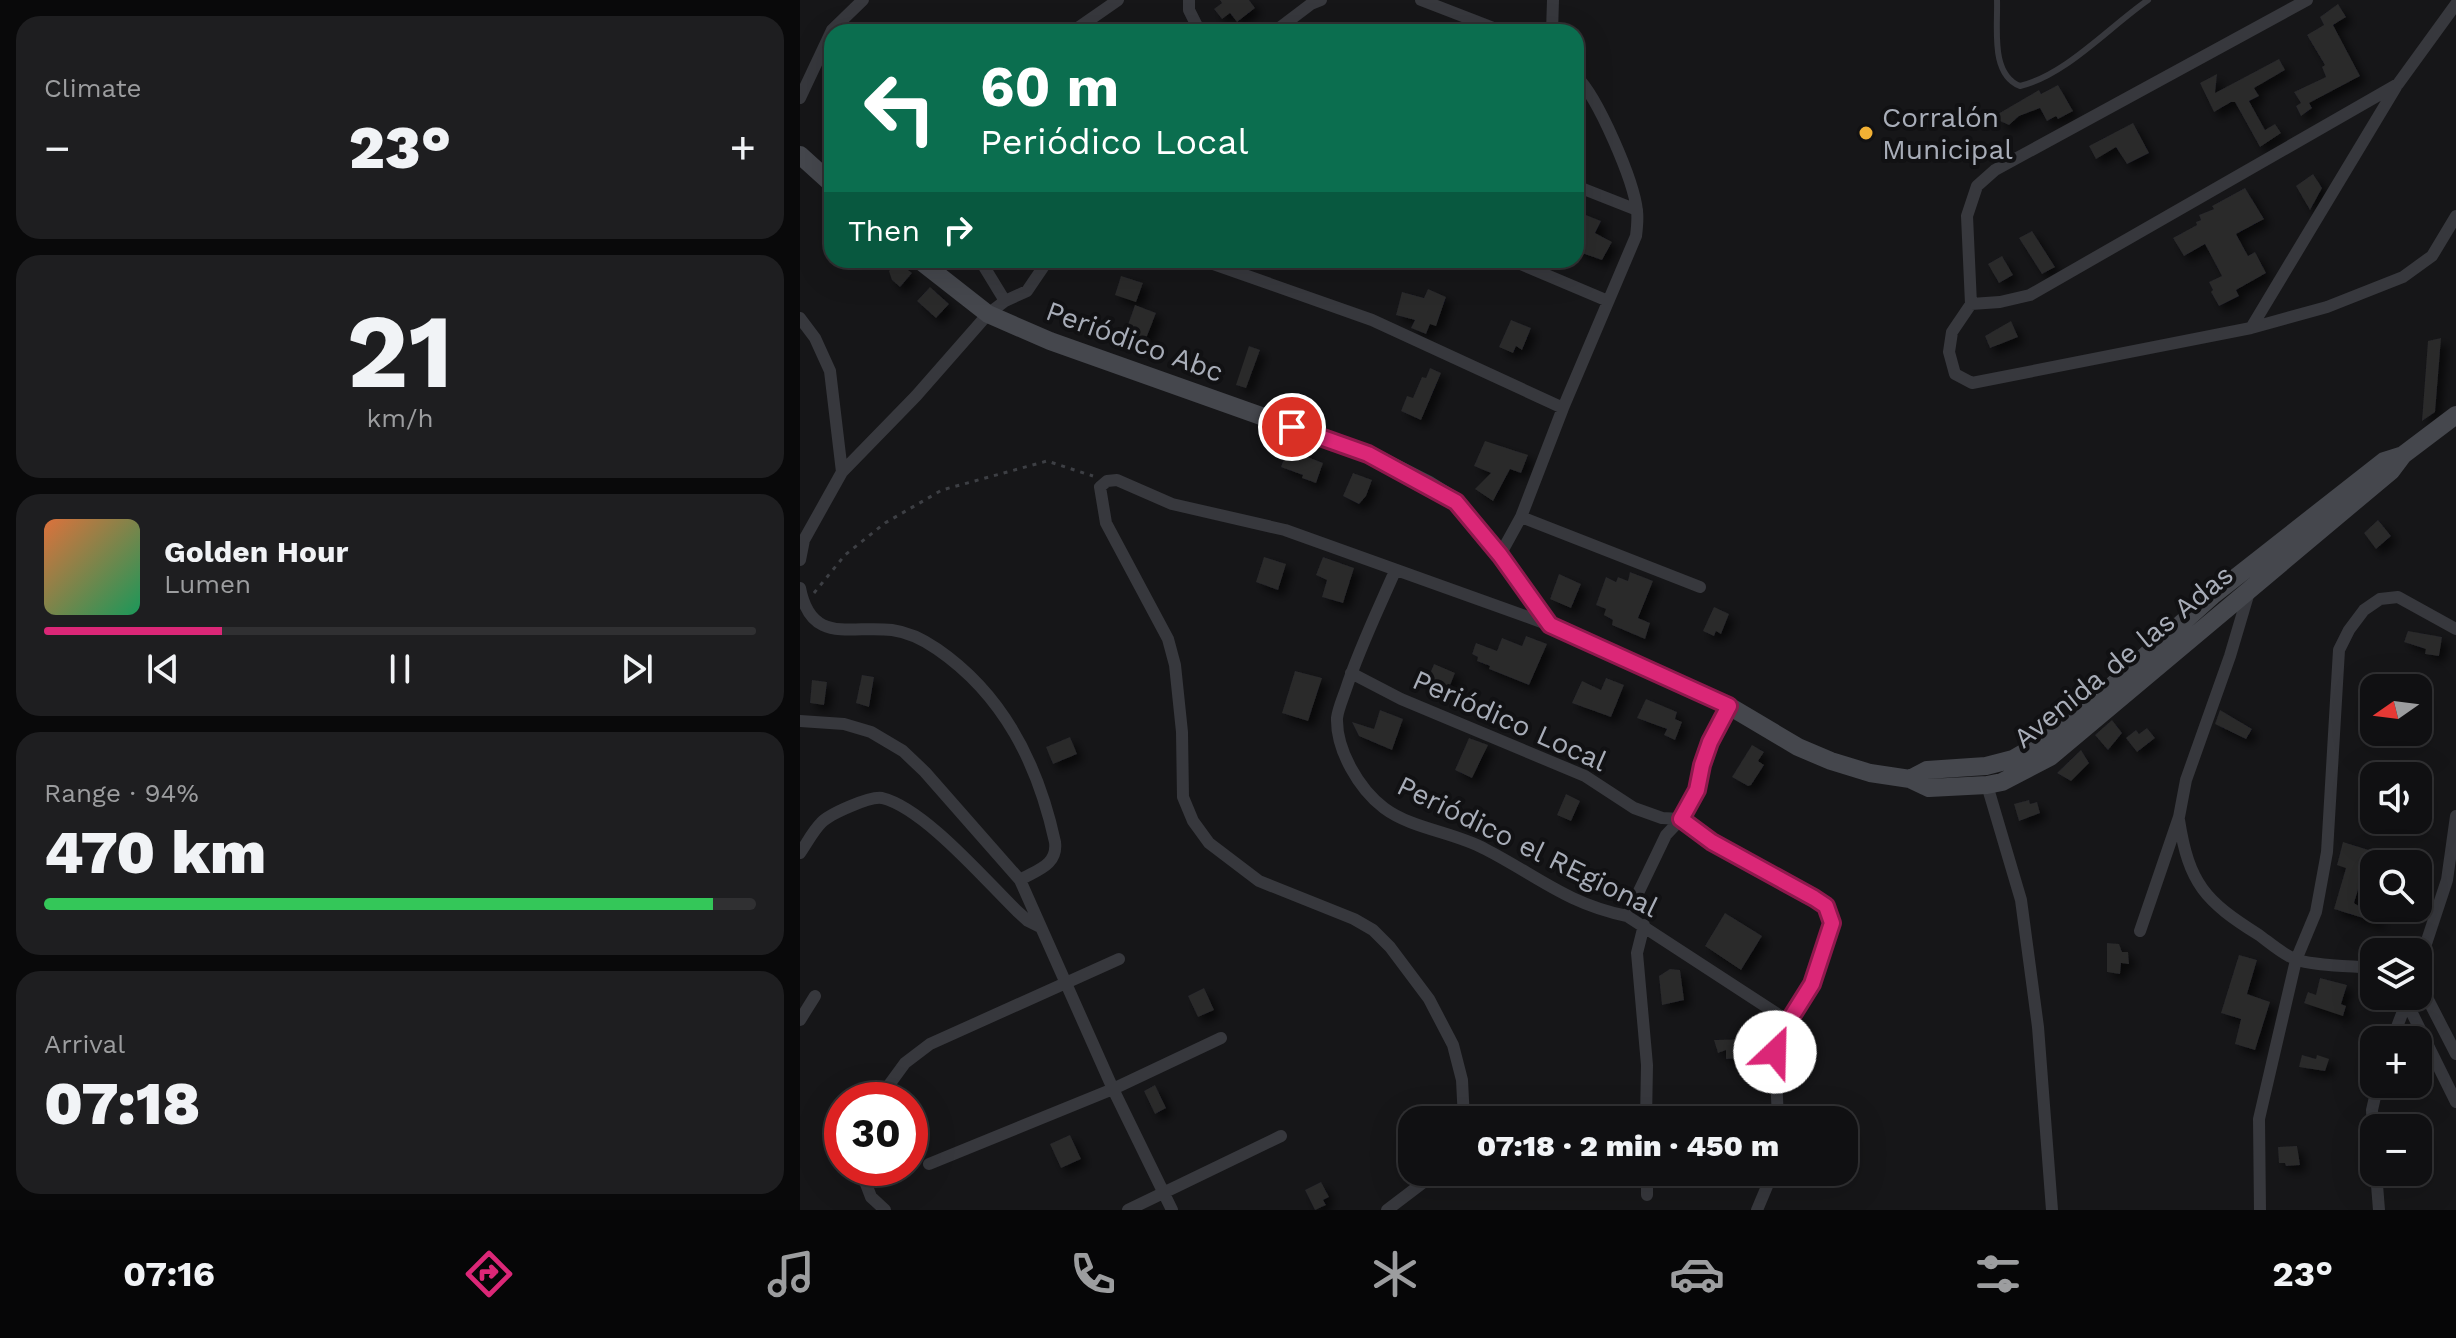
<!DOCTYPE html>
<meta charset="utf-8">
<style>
:root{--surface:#101012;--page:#1e1e20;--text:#f1f3f6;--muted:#9c9d9f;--line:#303032;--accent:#db2777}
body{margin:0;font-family:"Work Sans",sans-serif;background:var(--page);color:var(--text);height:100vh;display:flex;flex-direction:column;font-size:30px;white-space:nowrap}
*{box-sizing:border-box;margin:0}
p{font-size:26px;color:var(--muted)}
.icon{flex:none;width:44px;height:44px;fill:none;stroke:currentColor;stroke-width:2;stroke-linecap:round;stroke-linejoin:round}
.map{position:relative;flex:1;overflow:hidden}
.sheet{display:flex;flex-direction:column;gap:16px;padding:16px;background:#09090a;width:800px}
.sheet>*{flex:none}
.banner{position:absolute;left:24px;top:24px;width:760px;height:244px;border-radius:24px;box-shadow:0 8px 32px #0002,0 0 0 2px var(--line);background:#0b6e4f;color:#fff;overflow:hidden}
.needle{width:52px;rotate:256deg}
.tools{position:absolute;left:1560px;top:674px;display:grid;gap:16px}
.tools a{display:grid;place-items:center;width:72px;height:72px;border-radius:16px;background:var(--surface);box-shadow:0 8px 32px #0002,0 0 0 2px var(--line);font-size:40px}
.speed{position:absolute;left:24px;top:1082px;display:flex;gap:16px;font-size:40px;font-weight:700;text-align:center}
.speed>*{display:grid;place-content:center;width:104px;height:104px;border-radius:50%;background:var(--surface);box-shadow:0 8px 32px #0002,0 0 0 2px var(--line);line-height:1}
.speed .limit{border:12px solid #d22;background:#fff;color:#111}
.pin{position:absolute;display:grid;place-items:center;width:68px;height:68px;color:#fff;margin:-34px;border:4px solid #fff;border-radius:50%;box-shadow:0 2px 8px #0007}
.me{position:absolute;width:88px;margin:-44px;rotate:24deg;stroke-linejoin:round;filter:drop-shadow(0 0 6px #0008)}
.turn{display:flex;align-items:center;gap:28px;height:168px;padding:0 24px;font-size:36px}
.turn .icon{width:104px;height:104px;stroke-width:2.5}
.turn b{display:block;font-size:56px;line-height:68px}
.then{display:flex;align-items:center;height:76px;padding:0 24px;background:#0003;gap:16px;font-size:30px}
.big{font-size:60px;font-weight:800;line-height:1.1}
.sheet .widget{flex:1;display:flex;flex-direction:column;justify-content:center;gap:12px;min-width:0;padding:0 28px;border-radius:24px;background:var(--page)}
.sheet .dial{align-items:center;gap:0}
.dial b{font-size:104px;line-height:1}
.song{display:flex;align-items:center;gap:24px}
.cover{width:96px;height:96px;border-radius:12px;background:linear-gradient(135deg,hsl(20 70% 55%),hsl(150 70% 35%))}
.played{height:8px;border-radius:4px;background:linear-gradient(90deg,var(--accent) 25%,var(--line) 25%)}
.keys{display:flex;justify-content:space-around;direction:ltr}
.heat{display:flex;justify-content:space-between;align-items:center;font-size:44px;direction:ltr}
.charge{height:12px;border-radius:6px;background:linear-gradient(90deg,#34c759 94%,var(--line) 0)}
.trip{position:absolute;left:598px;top:1106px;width:460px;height:80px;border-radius:24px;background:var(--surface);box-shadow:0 8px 32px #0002,0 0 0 2px var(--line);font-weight:800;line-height:80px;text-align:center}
.menu{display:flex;height:128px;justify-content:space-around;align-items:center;background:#060607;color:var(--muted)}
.menu .icon{width:56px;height:56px}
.menu .current{color:var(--accent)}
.menu b{font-size:36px;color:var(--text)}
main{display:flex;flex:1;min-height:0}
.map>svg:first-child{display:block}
.building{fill:#29292c;filter:url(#shadow)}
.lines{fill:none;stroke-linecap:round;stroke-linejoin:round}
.path{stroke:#3d3f44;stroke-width:3;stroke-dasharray:4 6;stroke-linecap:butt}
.lane{stroke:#37383d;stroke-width:6}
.street{stroke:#37383d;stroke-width:12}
.secondary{stroke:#45474d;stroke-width:18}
.route-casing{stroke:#8e194d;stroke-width:20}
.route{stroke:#db2777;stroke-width:14}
.poi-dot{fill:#f2b134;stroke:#111113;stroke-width:3}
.labels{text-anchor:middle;stroke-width:8;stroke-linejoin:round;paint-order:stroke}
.poi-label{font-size:28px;fill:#a8adb8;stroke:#111113;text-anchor:start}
.street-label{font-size:28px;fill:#a8adb8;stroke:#111113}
</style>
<main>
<section class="sheet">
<div class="widget"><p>Climate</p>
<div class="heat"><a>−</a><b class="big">23°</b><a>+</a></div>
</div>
<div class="widget dial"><b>21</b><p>km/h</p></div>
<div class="widget">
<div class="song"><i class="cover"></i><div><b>Golden Hour</b><p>Lumen</p></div></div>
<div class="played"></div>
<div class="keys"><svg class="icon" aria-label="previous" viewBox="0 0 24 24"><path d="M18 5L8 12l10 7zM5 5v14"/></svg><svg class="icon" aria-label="pause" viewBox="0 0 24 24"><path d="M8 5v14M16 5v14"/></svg><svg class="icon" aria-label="next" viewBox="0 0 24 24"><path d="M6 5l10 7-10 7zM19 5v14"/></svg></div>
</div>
<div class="widget"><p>Range · 94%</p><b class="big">470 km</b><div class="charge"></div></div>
<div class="widget"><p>Arrival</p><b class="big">07:18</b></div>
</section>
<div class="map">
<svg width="1656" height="1210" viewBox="0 0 1656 1210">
<defs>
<filter id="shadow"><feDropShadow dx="6" dy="6" stdDeviation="4" flood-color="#0009"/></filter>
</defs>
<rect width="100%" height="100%" fill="#161618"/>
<!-- building -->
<path class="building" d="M420,0H449L455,8L437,22L430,13L422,19L414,9L422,3Z
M1538,4L1546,17L1533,25L1560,76L1509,103L1512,108L1501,116L1496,106L1501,103L1494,92L1526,77L1522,67L1525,65L1507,35L1524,25L1520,17Z
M1479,59L1485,70L1454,88L1459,96L1449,101L1465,130L1475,124L1481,133L1460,147L1435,102H1431L1414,112L1400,83L1417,74L1415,93Z
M1258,85L1273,111L1258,119L1256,116L1247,121L1240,108L1219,116L1209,125L1200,121L1198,114L1239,90L1241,94Z
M1333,123L1349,153L1327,164L1316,147L1296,159L1289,146Z
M1513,174L1522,188L1510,210L1496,186Z
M1445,188L1464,219L1436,234L1448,256L1455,252L1466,273L1436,290L1439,296L1419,306L1411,292L1413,290L1409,282L1422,276L1405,244L1384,256L1373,238L1397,225L1396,222L1401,220L1399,215L1414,209L1412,206Z
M776,211L801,221L795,233L812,242L802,260L776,251Z
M1232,231L1255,267L1242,274L1219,238Z
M1202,256L1213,275L1199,283L1188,264Z
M97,262L112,273L100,287L92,280L89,271Z
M321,276L343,283L336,302L315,295Z
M130,287L149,304L136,318L117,301Z
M628,289L646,297L636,326L630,324L626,334L611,328L615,320L596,315L602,292L624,298Z
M335,305L356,313L345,341L325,333Z
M711,320L731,328L722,350L716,346L713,353L699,347Z
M1211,321L1218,337L1190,348L1185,336Z
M1641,338L1635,412L1622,421L1628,341Z
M449,346L460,350L446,388L436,385Z
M630,368L641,373L621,420L601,411L607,396L613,398L622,377L626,378Z
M685,441L728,455L721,473L710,469L693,501L675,489L691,473L674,466Z
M489,444L507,452L505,456L523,463L516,483L502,478L503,475L481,467Z
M553,473L572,480L566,496L559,504L543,496Z
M1578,520L1591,536L1576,549L1564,533Z
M464,557L486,564L478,590L456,582Z
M523,557L554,568L543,603L522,597L527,580L516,575Z
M830,572L853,581L838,618L850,623L845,639L812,625L813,620L804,615L806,609L796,605L806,577L816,582L818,577L828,581Z
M759,574L781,584L771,608L750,599Z
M914,607L929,614L921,634L916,631L914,636L903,631Z
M1608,631L1642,637L1639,656L1625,654L1626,649L1604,642Z
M726,636L747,644L729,685L689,669L690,666L677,661L678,657L672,654L676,643L697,651L702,638L722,646Z
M634,664L655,673L648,690L627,681Z
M495,671L522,678L508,721L482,713Z
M62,675L74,677L69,707L56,703Z
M806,678L824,685L811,717L772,703L782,681L801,690Z
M12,680L27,682L24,705L10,703Z
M846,699L877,712L875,719L882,722L875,740L864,735L867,729L837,718Z
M580,710L603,719L592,750L559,736L552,722L574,729Z
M1420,710L1452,729L1446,739L1415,724Z
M1312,720L1322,733L1308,750L1295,735Z
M1347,728L1355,738L1337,752L1326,738L1336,730L1339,734Z
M270,737L277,754L253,764L246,747Z
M669,738L688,745L672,778L655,770Z
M952,745L964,752L958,761L964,765L951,785L948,786L932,777Z
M1281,750L1289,763L1271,781L1257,773Z
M766,794L780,801L771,821L757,815Z
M1229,800L1230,804L1237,802L1240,813L1219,821L1214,804Z
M1543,842L1604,861L1603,864H1574V876L1563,873L1554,903L1580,920L1579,923L1534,909L1546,868L1537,865Z
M925,913L962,936L941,970L905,946Z
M1307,943L1319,944L1322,952H1328L1329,964L1321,963L1320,974L1307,972Z
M1439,955L1457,960L1447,994L1470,1002L1455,1050L1435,1044L1441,1019L1421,1013Z
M870,969L880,970L884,1000L862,1005L859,976Z
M1520,978L1547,985L1541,1004L1546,1006L1543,1016L1504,1003L1508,992L1516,995Z
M404,988L414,1010L398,1017L388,996Z
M953,1039L954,1042L940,1046V1058L926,1059V1050L918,1053L914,1040Z
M1502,1055L1516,1059L1517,1055L1529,1059L1525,1071L1499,1067Z
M355,1085L366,1108L355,1114L344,1091Z
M270,1135L281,1159L261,1168L250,1144Z
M1497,1146L1500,1165L1486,1166L1485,1163H1479L1478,1147Z
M521,1182L529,1197L523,1200L526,1205L515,1210L505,1190Z"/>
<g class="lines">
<!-- path -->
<path class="path" d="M14,593L45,555L85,523L142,490L247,461L293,476"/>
<!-- lane -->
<path class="lane" d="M1197,0C1198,28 1190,74 1220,86C1266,75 1309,27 1348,0"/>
<!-- street -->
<path class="street" d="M389,0V10L400,32
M621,0L704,32
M1507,0L1195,170L1177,186L1167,216L1171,304L1152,332L1149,352L1155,374L1172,383L1451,328L1527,307L1603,277L1632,256L1656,216
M272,32L318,0
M474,32L511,4L521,0
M752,32L753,0
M0,98L32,30L63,0
M776,186L837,210
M180,260L205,301
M402,260L572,320L763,408
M711,260L808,301
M1171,304L1200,302L1230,295L1598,84L1656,4
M0,318L15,338L30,371L42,472
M1451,328L1596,87
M721,517L763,408L836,236C837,228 838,219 837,211C834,181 798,97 776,76
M700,555L721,517L900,587
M0,560L4,540L42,472L116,396L188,314L205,301L227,291L248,260
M595,571C578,610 559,649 546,689C543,698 538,709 537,718C536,750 559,789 584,808C612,829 654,832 685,849C736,875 767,904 827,916L988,1021
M0,588C11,645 50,625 92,630C107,632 124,640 137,649C204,695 238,764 255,842C258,865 237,870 220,880
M551,673L601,699L785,776L834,808L862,818L881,819L912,842L1001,889L1026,906L1032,923L1024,953L1012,984L980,1035L975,1052L978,1120
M0,721L44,724L71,732L103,751L125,772L220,880L313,1089L372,1210
M1187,785L1221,900L1238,1027L1252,1210
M1379,820C1389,884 1405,901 1459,935C1470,943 1482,954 1495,959C1511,966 1555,966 1574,968
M0,853C7,843 13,831 21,823C29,814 70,796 82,798C124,808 186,881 217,911L228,921L240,927
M827,916L866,835L881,819L897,790L902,765L929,706
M844,925L837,953L847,1065L846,1120
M1340,931L1379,817L1386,780L1430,656L1449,592
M1618,968L1647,880L1656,816
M1618,980L1656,1054
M1606,1001L1656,1102
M0,1020L15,996
M1592,1040L1608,998
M78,1100L105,1063L130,1044L319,959
M664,1120L662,1080L653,1045L629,999L590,947L573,930L554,919L459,881L409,843L393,821L383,797L382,732L375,665L368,639L306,523L300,487L307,481L317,480L372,504L485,530L747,624
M1574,1153L1572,1110L1578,1084
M129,1164L313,1089L421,1038
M60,1168L71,1197L85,1210
M847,1172V1195
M1576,1172L1579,1210
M328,1210L481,1136
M587,1210L637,1172
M957,1210L973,1172
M1460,1210L1459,1119L1496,960L1516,912L1527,852L1539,650L1549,630L1564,610L1580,599L1598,597L1656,629"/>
<!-- secondary -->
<path class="secondary" d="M0,155L32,184
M119,260L188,314L250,341L568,454L627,484L656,502L700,555L750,625L929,706L998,747L1031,761L1070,773L1110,779L1129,788L1187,785L1202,782L1250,757L1591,471L1603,455
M1110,779L1127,770L1186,766L1213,759L1263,730L1412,596L1584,461L1603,455L1656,415"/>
</g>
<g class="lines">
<defs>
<path id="route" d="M492,427L568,454L656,502L700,555L750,625L929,706L910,742L902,765L897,790L881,819L912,842L1014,898L1026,906L1032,923L1012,984L980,1035L975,1052"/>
</defs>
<!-- route casing -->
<use href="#route" class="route-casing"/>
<!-- route -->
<use href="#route" class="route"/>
</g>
<!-- markers -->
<circle class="poi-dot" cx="1066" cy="133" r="8"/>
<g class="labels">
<!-- poi labels -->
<g class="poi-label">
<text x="1082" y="127">Corralón<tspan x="1082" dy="32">Municipal</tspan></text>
</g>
<!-- street labels -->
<g class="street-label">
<text transform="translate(335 341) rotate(20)" y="10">Periódico Abc</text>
<text transform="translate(1323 656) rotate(-39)" y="10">Avenida de las Adas</text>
<text transform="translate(710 720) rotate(24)" y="10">Periódico Local</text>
<text transform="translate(728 846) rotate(26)" y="10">Periódico el REgional</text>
</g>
</g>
</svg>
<div class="tools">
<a><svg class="needle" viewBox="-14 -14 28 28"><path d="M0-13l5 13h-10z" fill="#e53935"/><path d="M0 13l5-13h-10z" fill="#9c9d9f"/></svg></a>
<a><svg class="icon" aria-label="sound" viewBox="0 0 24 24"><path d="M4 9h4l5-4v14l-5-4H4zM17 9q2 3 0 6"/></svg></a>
<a><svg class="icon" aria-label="search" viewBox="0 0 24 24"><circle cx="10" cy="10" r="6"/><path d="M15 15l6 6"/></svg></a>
<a><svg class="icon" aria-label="layers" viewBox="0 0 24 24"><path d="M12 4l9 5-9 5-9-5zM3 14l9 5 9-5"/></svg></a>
<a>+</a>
<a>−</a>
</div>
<div class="speed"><div class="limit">30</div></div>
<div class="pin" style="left:492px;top:427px;background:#d93025"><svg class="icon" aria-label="arrive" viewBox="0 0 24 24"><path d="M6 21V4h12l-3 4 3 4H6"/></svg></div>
<svg class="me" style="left:975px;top:1052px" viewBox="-20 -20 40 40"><circle r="19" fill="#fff"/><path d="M0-13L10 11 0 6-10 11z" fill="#db2777"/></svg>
<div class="trip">07:18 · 2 min · 450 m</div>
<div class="banner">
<div class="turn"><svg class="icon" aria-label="left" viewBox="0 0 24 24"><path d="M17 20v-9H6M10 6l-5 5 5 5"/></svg><div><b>60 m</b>Periódico Local</div></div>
<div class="then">Then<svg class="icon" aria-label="right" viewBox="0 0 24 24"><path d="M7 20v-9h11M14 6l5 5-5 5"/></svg></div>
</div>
</div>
</main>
<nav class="menu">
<b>07:16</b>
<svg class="icon current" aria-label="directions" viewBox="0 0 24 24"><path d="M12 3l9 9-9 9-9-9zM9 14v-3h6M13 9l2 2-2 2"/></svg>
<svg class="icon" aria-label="music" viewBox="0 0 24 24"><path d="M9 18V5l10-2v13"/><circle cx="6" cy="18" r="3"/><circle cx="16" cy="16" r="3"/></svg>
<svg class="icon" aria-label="phone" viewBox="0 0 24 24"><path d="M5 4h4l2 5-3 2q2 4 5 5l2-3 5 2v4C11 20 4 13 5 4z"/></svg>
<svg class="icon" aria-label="climate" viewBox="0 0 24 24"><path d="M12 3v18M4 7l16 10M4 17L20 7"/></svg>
<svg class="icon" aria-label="car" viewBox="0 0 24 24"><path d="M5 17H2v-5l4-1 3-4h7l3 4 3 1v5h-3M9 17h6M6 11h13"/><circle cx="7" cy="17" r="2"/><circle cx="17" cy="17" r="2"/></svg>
<svg class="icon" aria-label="filters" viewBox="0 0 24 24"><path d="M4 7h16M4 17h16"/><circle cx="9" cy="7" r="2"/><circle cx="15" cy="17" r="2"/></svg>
<b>23°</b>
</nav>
